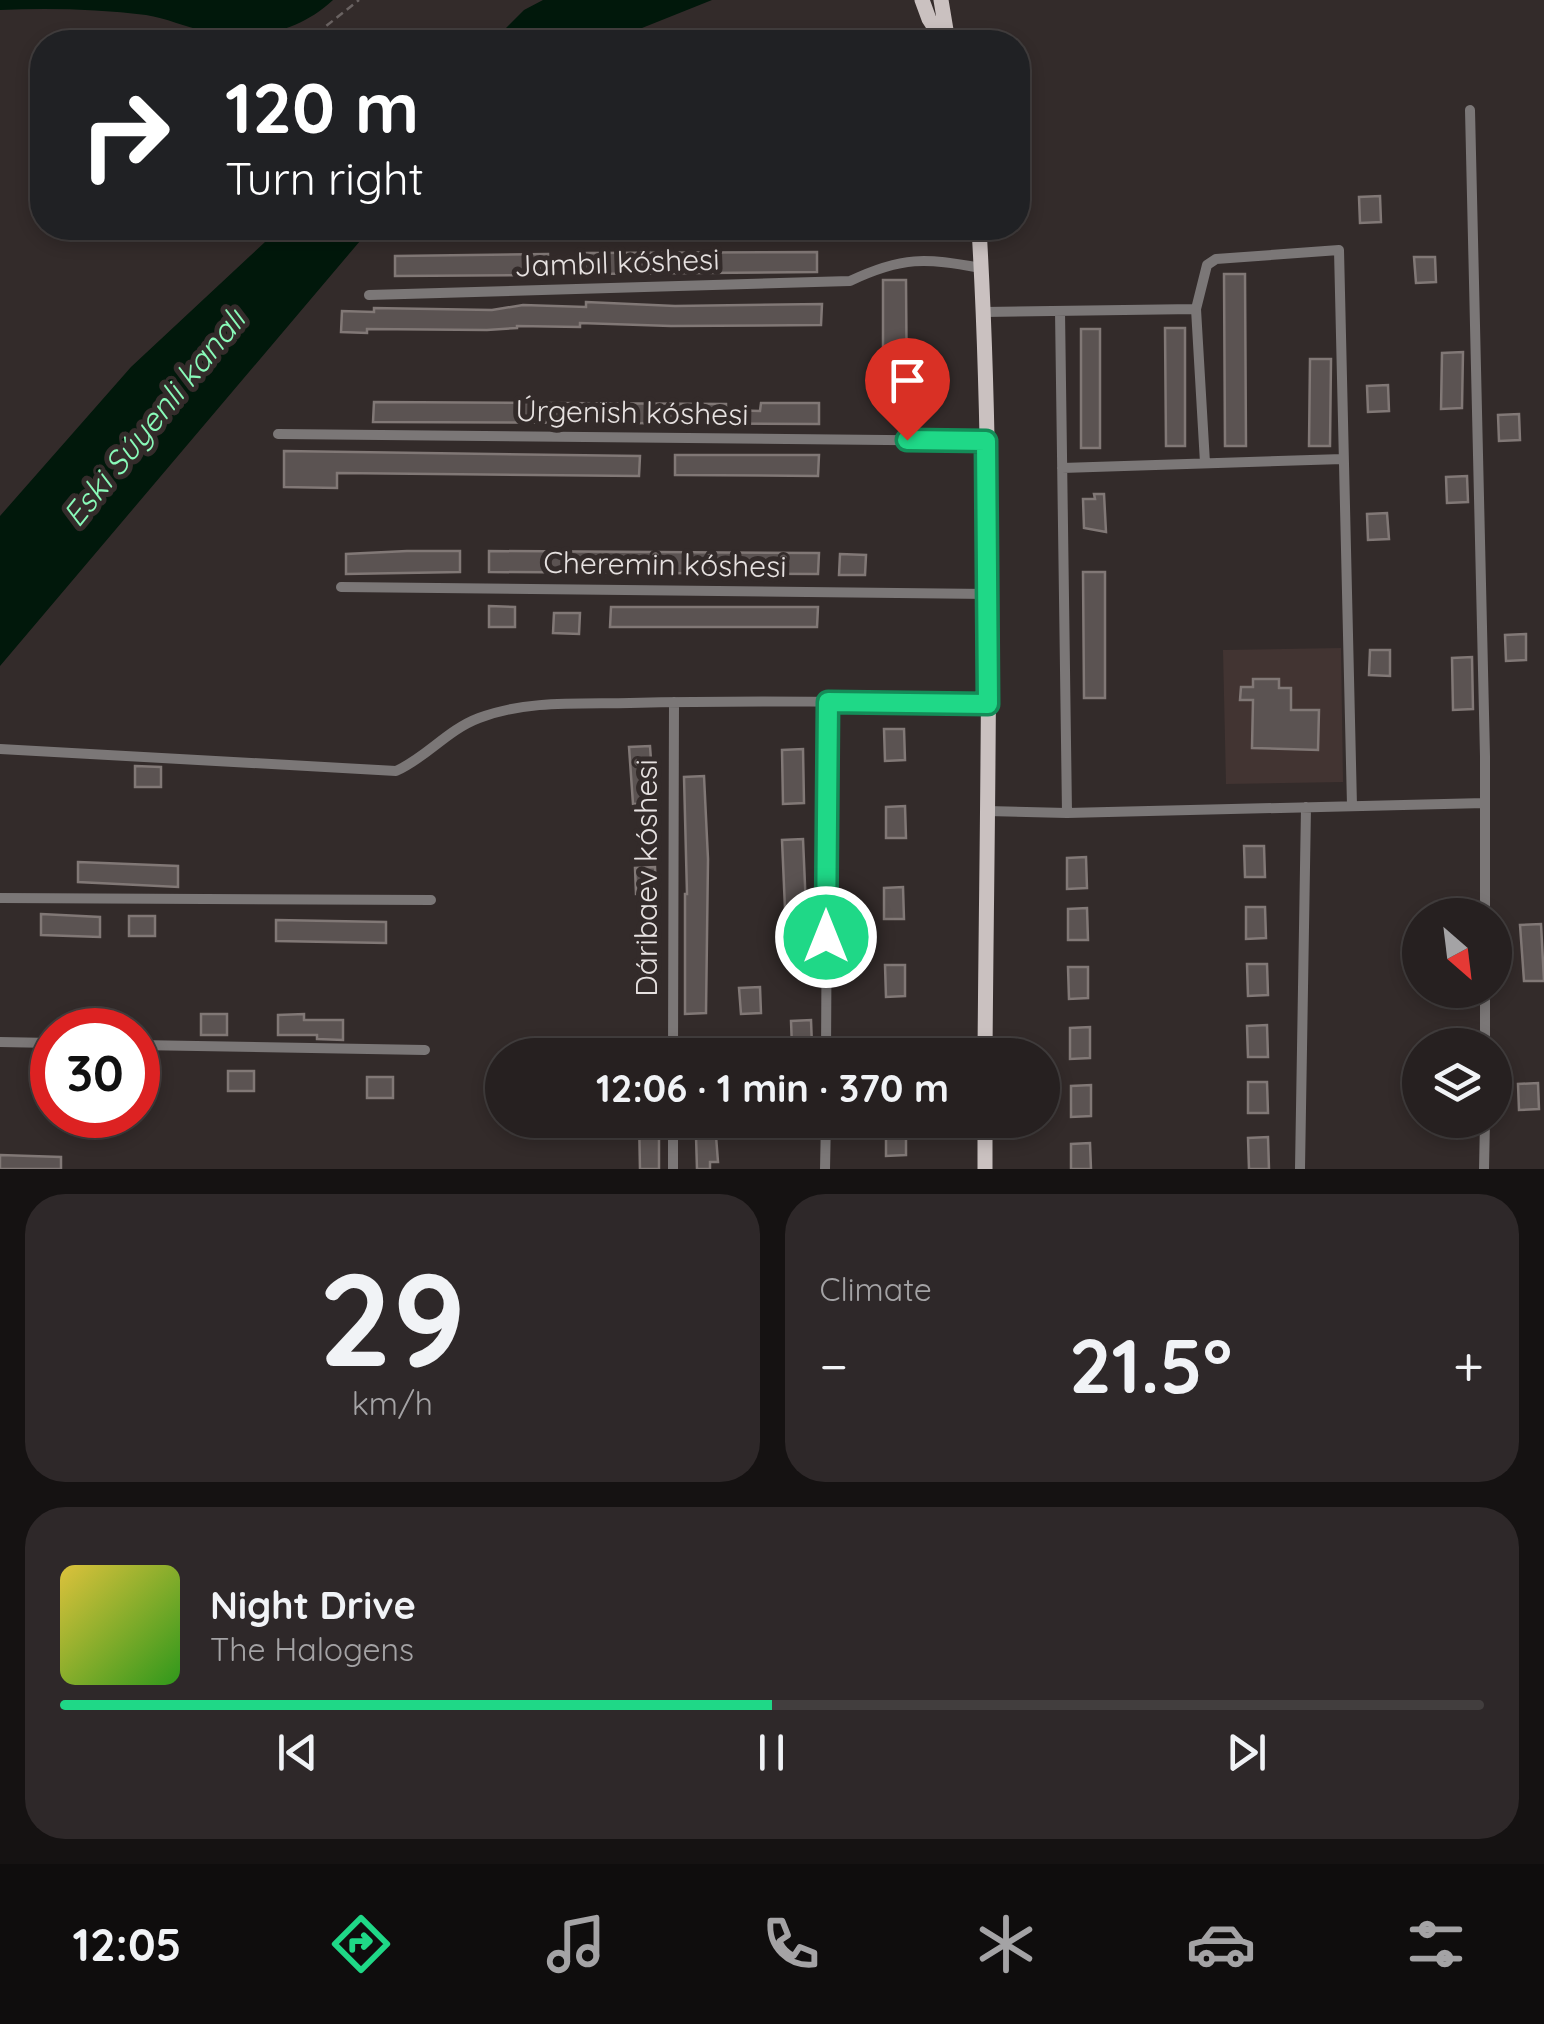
<!DOCTYPE html>
<meta charset="utf-8">
<style>
:root{--surface:#262020;--page:#2e2829;--text:#f1f3f6;--muted:#a4a3a5;--line:#423e3e;--accent:#1fd887}
body{margin:0;font-family:Quicksand,sans-serif;background:var(--page);color:var(--text);height:100vh;display:flex;flex-direction:column;font-size:38px;white-space:nowrap}
*{box-sizing:border-box;margin:0}
p{font-size:32px;color:var(--muted)}
.icon{flex:none;width:55px;height:55px;fill:none;stroke:currentColor;stroke-width:2;stroke-linecap:round;stroke-linejoin:round}
.map{position:relative;height:1169px;overflow:hidden}
.sheet{display:flex;flex-direction:column;gap:25px;padding:25px;background:#151212;flex:1}
.sheet>*{flex:none}
.top-card{position:absolute;left:30px;top:30px;width:1000px;height:210px;border-radius:40px;box-shadow:0 5px 15px #0003,0 0 0 2px var(--line);background:#202124;color:#fff;overflow:hidden}
.needle{width:65px;rotate:152deg}
.buttons{position:absolute;left:1402px;top:898px;display:grid;gap:20px}
.buttons a{display:grid;place-items:center;width:110px;height:110px;border-radius:50%;background:var(--surface);box-shadow:0 5px 15px #0003,0 0 0 2px var(--line);font-size:50px}
.speed{position:absolute;left:30px;top:1008px;display:flex;gap:20px;font-size:50px;font-weight:700;text-align:center}
.speed>*{display:grid;place-content:center;width:130px;height:130px;border-radius:50%;background:var(--surface);box-shadow:0 5px 15px #0003,0 0 0 2px var(--line);line-height:1}
.speed .limit{border:15px solid #d22;background:#fff;color:#111}
.pin{position:absolute;display:grid;place-items:center;width:85px;height:85px;color:#fff;margin:-102px -42px;border-radius:50% 50% 50% 0;rotate:-45deg;box-shadow:0 0 10px #0007}
.pin .icon{rotate:45deg}
.me{position:absolute;width:110px;margin:-55px;rotate:0deg;stroke-linejoin:round;filter:drop-shadow(0 0 8px #0008)}
.turn{display:flex;align-items:center;gap:35px;height:210px;padding:0 30px;font-size:45px}
.turn .icon{width:130px;height:130px;stroke-width:2.5}
.turn b{display:block;font-size:70px;line-height:85px}
.big{font-size:75px;font-weight:700;line-height:1.1}
.sheet .widget{flex:1;display:flex;flex-direction:column;justify-content:center;gap:15px;min-width:0;padding:0 35px;border-radius:40px;background:var(--page)}
.sheet .dial{align-items:center;gap:0}
.dial b{font-size:130px;line-height:1}
.song{display:flex;align-items:center;gap:30px}
.cover{width:120px;height:120px;border-radius:15px;background:linear-gradient(135deg,hsl(50 70% 55%),hsl(110 70% 35%))}
.played{height:10px;border-radius:5px;background:linear-gradient(90deg,var(--accent) 50%,var(--line) 50%)}
.keys{display:flex;justify-content:space-around;direction:ltr}
.heat{display:flex;justify-content:space-between;align-items:center;font-size:55px;direction:ltr}
.sheet .tiles{flex:1;display:grid;gap:25px;grid-template-columns:1fr 1fr}
.widget:last-child{grid-column:span 2}
.trip{position:absolute;left:485px;top:1038px;width:575px;height:100px;border-radius:50px;background:var(--surface);box-shadow:0 5px 15px #0003,0 0 0 2px var(--line);font-weight:700;line-height:100px;text-align:center}
.menu{display:flex;height:160px;justify-content:space-around;align-items:center;background:#0f0d0d;color:var(--muted)}
.menu .icon{width:70px;height:70px}
.menu .current{color:var(--accent)}
.menu b{font-size:45px;color:var(--text)}
.map>svg:first-child{display:block}
.built{fill:#423432}
.water{fill:#01180b}
.building{fill:#5b5352;stroke:#817876;stroke-width:2.5}
.lines{fill:none;stroke-linecap:round;stroke-linejoin:round}
.path{stroke:#6a6362;stroke-width:2.5;stroke-dasharray:8 5;stroke-linecap:butt}
.street{stroke:#7b7777;stroke-width:10}
.primary{stroke:#cac1c0;stroke-width:15}
.route-casing{stroke:#148c58;stroke-width:25}
.route{stroke:#1fd887;stroke-width:18}
.labels{text-anchor:middle;stroke-width:10;stroke-linejoin:round;paint-order:stroke}
.street-label{font-size:30px;fill:#e6e1e0;stroke:#332b2a}
.water-label{font-size:32px;font-style:italic;fill:#89fab9;stroke:#332b2a}
</style>
<div class="map">
<svg width="1544" height="1169" viewBox="0 0 1544 1169">
<rect width="100%" height="100%" fill="#332b2a"/>
<!-- built -->
<path class="built" d="M1341,648L1343,782L1226,784L1223,650Z"/>
<!-- water -->
<path class="water" d="M0,0H333C296,34 254,40 205,31C185,27 166,18 146,15C98,9 48,8 0,10Z
M543,0H712L607,42H492L524,10Z
M280,228H371L0,666V516L131,367Z"/>
<!-- building -->
<path class="building" d="M1380,196L1381,222L1360,223L1359,197Z
M817,252V272L581,274V253Z
M548,254V275L395,276V256Z
M1414,257H1435L1436,282L1416,283Z
M1224,274H1245L1246,446H1225Z
M883,280H906L907,411H883Z
M586,302L675,306L822,304L821,325L671,326L580,323V327L517,326V328L487,330L367,329V333L341,332L342,311L374,312V308L492,310L523,305L586,307Z
M1165,328H1185V446H1166Z
M1081,329H1100V448H1081Z
M1463,352L1462,408L1441,409L1442,353Z
M1310,359H1331L1330,446H1309Z
M1388,385L1389,411L1368,412L1367,386Z
M374,402L726,404V410L760,411L761,403H819V424L373,422Z
M1519,414L1520,440L1499,441L1498,415Z
M284,451L640,456L639,476L337,473V488L284,487Z
M675,455H819L818,476L675,475Z
M1467,476L1468,502L1447,503L1446,477Z
M1094,494H1104L1106,532L1084,528L1083,499H1095Z
M1387,513L1389,539L1368,540L1367,514Z
M407,551H460V572L346,574V554Z
M489,551L819,553L818,574L489,572Z
M840,554L866,555L865,575H839Z
M1083,572H1105V698H1084Z
M489,606L515,607V627H489Z
M611,607H818L817,627H610Z
M554,613H580L579,634L553,633Z
M1526,634V660L1506,661L1505,635Z
M1370,650H1390V676L1369,675Z
M1472,657L1473,709L1453,710L1452,658Z
M1253,679H1279V688H1291V710H1319L1318,750L1252,748L1253,700H1240L1241,687H1253Z
M884,729H904L905,760L885,761Z
M650,746L654,803L633,804L629,747Z
M803,749L804,803L783,804L782,750Z
M135,766L161,767V787H135Z
M704,776L708,859L706,1013L685,1014V894H687L684,777Z
M905,806L906,838H886V807Z
M803,839L807,931L786,932L782,840Z
M1244,846H1264L1265,877H1245Z
M1086,857L1087,888L1067,889V858Z
M78,862L178,866V887L78,882Z
M655,867L656,893L636,894L635,868Z
M903,887L904,919H884V888Z
M1246,907H1265L1266,938L1246,939Z
M1087,908L1088,940H1068V909Z
M41,914L100,917V937L41,935Z
M129,916H155V936H129Z
M276,920L386,922V943L276,941Z
M1541,924L1544,981H1524L1520,925Z
M1247,964H1267L1268,995L1248,996Z
M885,965H905V996L886,997Z
M1068,967H1088V998L1069,999Z
M760,987L761,1013L741,1014L739,988Z
M201,1014H227V1035H201Z
M304,1014V1020H343V1040L317,1039V1035H278V1015Z
M811,1020L812,1046L792,1047L791,1021Z
M1267,1025L1268,1057H1248L1247,1026Z
M1090,1027V1058L1070,1059V1028Z
M228,1071H254V1091H228Z
M367,1077H393V1098H367Z
M1248,1082H1267L1268,1113H1248Z
M1538,1083L1539,1109L1519,1110L1518,1084Z
M1091,1085V1116L1071,1117V1086Z
M639,1120H659V1169H640Z
M690,1120H710L711,1136H716L718,1162H710V1169H697L696,1136L690,1137Z
M886,1124H906V1155L886,1156Z
M1268,1137L1269,1169H1249L1248,1138Z
M1090,1143L1091,1169H1071V1144Z
M0,1155L61,1157V1169H0Z"/>
<g class="lines">
<!-- path -->
<path class="path" d="M306,42L359,0"/>
<!-- street -->
<path class="street" d="M1470,110L1485,756V915
M369,295L850,281C903,256 925,258 981,268
M1060,311L1067,813
M984,312L1196,309
M278,434L986,441
M1205,463L1196,309L1207,265L1216,259L1339,250L1352,806
M1062,468L1343,459
M341,587L988,594
M0,749L396,771C426,758 447,730 479,718C526,700 580,704 630,703C749,700 869,702 989,704
M987,811L1067,813L1485,803
M0,898L431,900
M0,1042L52,1043
M138,1045L425,1050
M1485,1045V990
M673,1055L674,702
M826,1055L828,702
M673,1120V1169
M825,1169L826,1120
M1300,1169L1306,807
M1484,1169L1485,1120"/>
<!-- primary -->
<path class="primary" d="M922,0L929,19L944,42
M941,0L948,42
M979,228C995,503 987,779 985,1055
M985,1169V1120"/>
</g>
<g class="lines">
<defs>
<path id="route" d="M826,937L828,702L988,704L986,441L907,440"/>
</defs>
<!-- route casing -->
<use href="#route" class="route-casing"/>
<!-- route -->
<use href="#route" class="route"/>
</g>
<g class="labels">
<!-- street labels -->
<g class="street-label">
<text transform="translate(617 263) rotate(-2)" y="10">Jambıl kóshesi</text>
<text transform="translate(632 413) rotate(1)" y="10">Úrgenish kóshesi</text>
<text transform="translate(665 565) rotate(1)" y="10">Cheremin kóshesi</text>
<text transform="translate(647 878) rotate(-90)" y="10">Dáribaev kóshesi</text>
</g>
<!-- water labels -->
<g class="water-label">
<text transform="translate(154 418) rotate(-51)" y="11">Eski Súyenli kanalı</text>
</g>
</g>
</svg>
<div class="buttons">
<a><svg class="needle" viewBox="-14 -14 28 28"><path d="M0-13l5 13h-10z" fill="#e53935"/><path d="M0 13l5-13h-10z" fill="#a4a3a5"/></svg></a>
<a><svg class="icon" aria-label="layers" viewBox="0 0 24 24"><path d="M12 4l9 5-9 5-9-5zM3 14l9 5 9-5"/></svg></a>
</div>
<div class="speed"><div class="limit">30</div></div>
<div class="pin" style="left:907px;top:440px;background:#d93025"><svg class="icon" aria-label="arrive" viewBox="0 0 24 24"><path d="M6 21V4h12l-3 4 3 4H6"/></svg></div>
<svg class="me" style="left:826px;top:937px" viewBox="-20 -20 40 40"><circle r="17" fill="#1fd887" stroke="#fff" stroke-width="3"/><path d="M0-11L8 9 0 5-8 9z" fill="#fff"/></svg>
<div class="trip">12:06 · 1 min · 370 m</div>
<div class="top-card">
<div class="turn"><svg class="icon" aria-label="right" viewBox="0 0 24 24"><path d="M7 20v-9h11M14 6l5 5-5 5"/></svg><div><b>120 m</b>Turn right</div></div>
</div>
</div>
<section class="sheet">
<div class="tiles">
<div class="widget dial"><b>29</b><p>km/h</p></div>
<div class="widget"><p>Climate</p>
<div class="heat"><a>−</a><b class="big">21.5°</b><a>+</a></div>
</div>
<div class="widget">
<div class="song"><i class="cover"></i><div><b>Night Drive</b><p>The Halogens</p></div></div>
<div class="played"></div>
<div class="keys"><svg class="icon" aria-label="previous" viewBox="0 0 24 24"><path d="M18 5L8 12l10 7zM5 5v14"/></svg><svg class="icon" aria-label="pause" viewBox="0 0 24 24"><path d="M8 5v14M16 5v14"/></svg><svg class="icon" aria-label="next" viewBox="0 0 24 24"><path d="M6 5l10 7-10 7zM19 5v14"/></svg></div>
</div>
</div>
</section>
<nav class="menu">
<b>12:05</b>
<svg class="icon current" aria-label="directions" viewBox="0 0 24 24"><path d="M12 3l9 9-9 9-9-9zM9 14v-3h6M13 9l2 2-2 2"/></svg>
<svg class="icon" aria-label="music" viewBox="0 0 24 24"><path d="M9 18V5l10-2v13"/><circle cx="6" cy="18" r="3"/><circle cx="16" cy="16" r="3"/></svg>
<svg class="icon" aria-label="phone" viewBox="0 0 24 24"><path d="M5 4h4l2 5-3 2q2 4 5 5l2-3 5 2v4C11 20 4 13 5 4z"/></svg>
<svg class="icon" aria-label="climate" viewBox="0 0 24 24"><path d="M12 3v18M4 7l16 10M4 17L20 7"/></svg>
<svg class="icon" aria-label="car" viewBox="0 0 24 24"><path d="M5 17H2v-5l4-1 3-4h7l3 4 3 1v5h-3M9 17h6M6 11h13"/><circle cx="7" cy="17" r="2"/><circle cx="17" cy="17" r="2"/></svg>
<svg class="icon" aria-label="filters" viewBox="0 0 24 24"><path d="M4 7h16M4 17h16"/><circle cx="9" cy="7" r="2"/><circle cx="15" cy="17" r="2"/></svg>
</nav>
